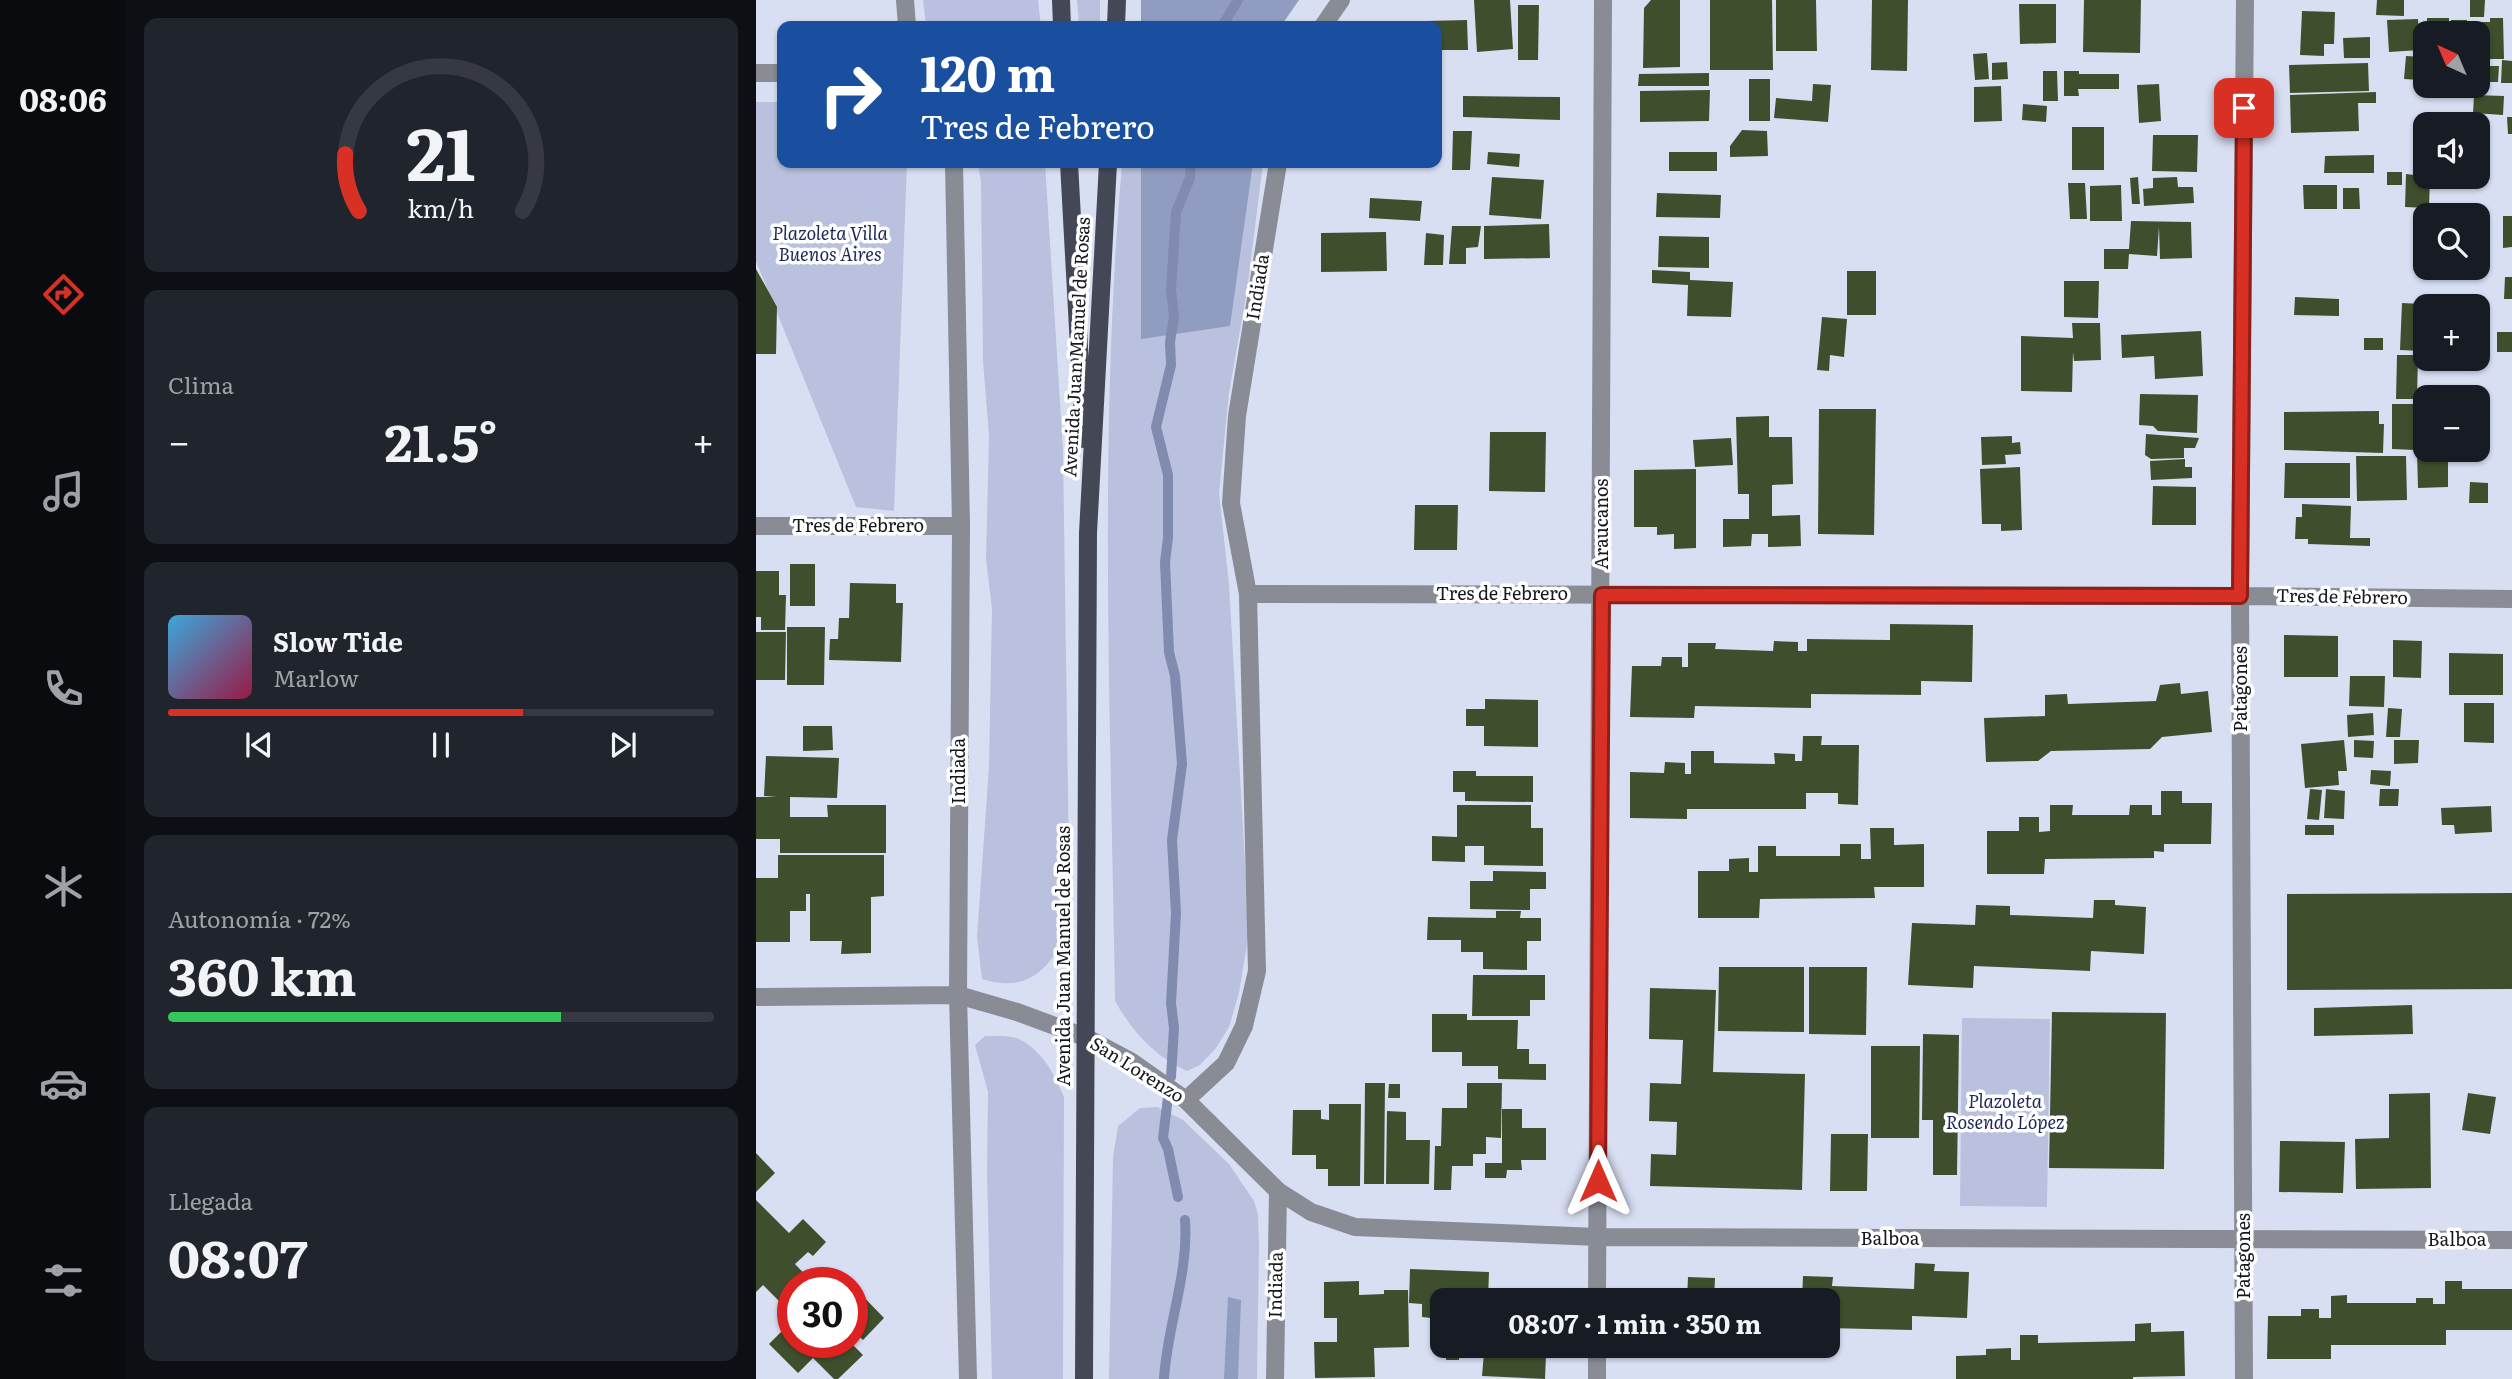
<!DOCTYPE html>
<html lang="es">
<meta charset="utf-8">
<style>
:root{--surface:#171b24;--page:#20242c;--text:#f1f3f6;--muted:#9ea1a6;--line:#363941;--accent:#d93025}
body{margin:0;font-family:Literata,serif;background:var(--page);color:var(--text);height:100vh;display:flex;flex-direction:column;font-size:26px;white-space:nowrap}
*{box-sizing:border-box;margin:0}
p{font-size:23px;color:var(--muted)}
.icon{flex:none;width:38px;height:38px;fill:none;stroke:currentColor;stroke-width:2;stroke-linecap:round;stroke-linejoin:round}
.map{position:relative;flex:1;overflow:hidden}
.panel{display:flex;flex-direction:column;gap:18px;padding:18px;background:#0d0f14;width:630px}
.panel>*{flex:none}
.hud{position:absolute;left:21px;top:21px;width:665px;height:147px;border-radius:14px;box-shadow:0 2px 5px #0004;background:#1a4fa0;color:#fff;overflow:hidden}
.needle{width:46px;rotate:316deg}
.buttons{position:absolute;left:1657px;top:21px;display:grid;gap:14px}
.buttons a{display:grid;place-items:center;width:77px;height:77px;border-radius:14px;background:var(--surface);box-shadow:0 2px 5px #0004;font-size:35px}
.speed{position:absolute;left:21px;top:1267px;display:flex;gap:14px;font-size:35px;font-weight:700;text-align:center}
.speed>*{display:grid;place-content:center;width:91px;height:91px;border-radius:50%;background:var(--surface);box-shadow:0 2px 5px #0004;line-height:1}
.speed .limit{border:10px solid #d22;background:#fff;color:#111}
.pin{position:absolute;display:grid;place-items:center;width:60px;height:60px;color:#fff;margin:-30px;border-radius:14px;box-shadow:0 4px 10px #0006}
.me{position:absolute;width:77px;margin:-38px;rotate:0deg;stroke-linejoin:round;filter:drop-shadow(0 0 5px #0008)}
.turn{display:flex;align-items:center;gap:24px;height:147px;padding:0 28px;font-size:32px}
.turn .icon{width:91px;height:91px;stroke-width:2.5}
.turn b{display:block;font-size:49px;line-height:60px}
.big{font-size:52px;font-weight:700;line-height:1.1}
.panel .tile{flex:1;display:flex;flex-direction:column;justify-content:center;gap:10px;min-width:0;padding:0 24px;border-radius:14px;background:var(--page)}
.panel .dial{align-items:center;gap:0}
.dial svg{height:182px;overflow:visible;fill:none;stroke:var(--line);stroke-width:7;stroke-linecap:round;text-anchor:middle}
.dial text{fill:var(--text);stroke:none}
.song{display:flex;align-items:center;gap:21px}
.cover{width:84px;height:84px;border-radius:10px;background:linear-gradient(135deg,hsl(200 70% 55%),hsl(340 70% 35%))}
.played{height:7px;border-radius:4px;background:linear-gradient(90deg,var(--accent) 65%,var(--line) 65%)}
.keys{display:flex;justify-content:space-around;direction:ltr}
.heat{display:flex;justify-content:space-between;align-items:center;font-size:38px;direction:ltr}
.charge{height:10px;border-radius:5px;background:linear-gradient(90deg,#34c759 72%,var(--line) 0)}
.trip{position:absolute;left:674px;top:1288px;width:410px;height:70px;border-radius:14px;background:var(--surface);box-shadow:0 2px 5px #0004;font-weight:700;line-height:70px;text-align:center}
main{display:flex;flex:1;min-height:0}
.dock{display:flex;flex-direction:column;width:126px;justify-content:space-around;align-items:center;background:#090b0e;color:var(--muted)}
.dock .icon{width:49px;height:49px}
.dock .on{color:var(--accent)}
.dock b{font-size:32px;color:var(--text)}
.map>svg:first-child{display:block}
.green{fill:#b9c1de}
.forest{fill:#919cc1}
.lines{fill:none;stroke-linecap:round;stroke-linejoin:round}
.stream{stroke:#818bb0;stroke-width:10}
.building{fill:#3f4f2d}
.street{stroke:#898c94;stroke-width:18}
.primary{stroke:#444856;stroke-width:18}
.route-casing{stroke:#8d1f18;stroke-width:18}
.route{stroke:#d93025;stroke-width:12}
.labels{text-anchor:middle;stroke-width:7;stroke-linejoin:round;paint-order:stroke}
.park-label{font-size:18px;font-style:italic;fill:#1f2757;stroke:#fff}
.street-label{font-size:18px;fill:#15171e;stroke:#fff}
</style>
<main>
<nav class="dock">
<b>08:06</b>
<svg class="icon on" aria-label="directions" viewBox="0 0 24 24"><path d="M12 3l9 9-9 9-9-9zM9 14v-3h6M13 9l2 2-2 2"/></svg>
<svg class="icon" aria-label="music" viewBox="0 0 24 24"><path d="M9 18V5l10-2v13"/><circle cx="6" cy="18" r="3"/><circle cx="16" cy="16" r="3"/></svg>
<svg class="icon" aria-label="phone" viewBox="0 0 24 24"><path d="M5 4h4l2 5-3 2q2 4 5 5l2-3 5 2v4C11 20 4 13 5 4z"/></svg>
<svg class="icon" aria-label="climate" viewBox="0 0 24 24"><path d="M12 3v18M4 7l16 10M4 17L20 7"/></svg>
<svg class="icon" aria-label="car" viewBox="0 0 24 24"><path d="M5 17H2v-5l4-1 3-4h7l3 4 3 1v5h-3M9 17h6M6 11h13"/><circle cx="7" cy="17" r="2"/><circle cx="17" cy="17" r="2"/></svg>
<svg class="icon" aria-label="filters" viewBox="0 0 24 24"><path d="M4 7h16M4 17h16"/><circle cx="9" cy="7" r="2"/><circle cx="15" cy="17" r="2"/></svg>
</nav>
<section class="panel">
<div class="tile dial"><svg viewBox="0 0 100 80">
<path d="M14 69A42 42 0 1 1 86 69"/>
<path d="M14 69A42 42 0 0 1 8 44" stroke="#d93025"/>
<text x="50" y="56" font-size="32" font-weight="700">21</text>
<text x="50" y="72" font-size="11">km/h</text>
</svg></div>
<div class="tile"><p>Clima</p>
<div class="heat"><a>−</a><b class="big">21.5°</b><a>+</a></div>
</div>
<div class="tile">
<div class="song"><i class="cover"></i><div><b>Slow Tide</b><p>Marlow</p></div></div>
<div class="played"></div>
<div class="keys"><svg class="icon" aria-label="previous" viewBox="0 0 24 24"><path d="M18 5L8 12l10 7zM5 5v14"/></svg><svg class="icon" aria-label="pause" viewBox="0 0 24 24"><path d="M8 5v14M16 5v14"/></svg><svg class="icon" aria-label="next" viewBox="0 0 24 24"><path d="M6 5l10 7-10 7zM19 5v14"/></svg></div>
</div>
<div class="tile"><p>Autonomía · 72%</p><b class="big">360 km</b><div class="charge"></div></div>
<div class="tile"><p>Llegada</p><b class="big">08:07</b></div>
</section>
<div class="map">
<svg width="1756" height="1379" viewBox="0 0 1756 1379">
<rect width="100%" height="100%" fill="#d9dff3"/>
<!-- green -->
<path class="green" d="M167,0H282L285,26H170Z
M321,0H344V26H323Z
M0,102H26V163H151L138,511L100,507L0,261Z
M222,163H289L307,450L314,930C293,968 273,994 226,979L221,937L233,766L236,609L230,559L233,436L227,361L225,182Z
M366,163H507L491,291L473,393L463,493L473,584L493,932L483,993L473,1027L460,1048L444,1065L431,1071C399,1057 376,1031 359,1001C355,722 342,441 366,163Z
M1206,1018L1294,1019L1291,1207L1204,1206Z
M229,1036C240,1036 253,1035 263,1039C286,1050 299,1075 308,1097L307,1379H236L231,1173L232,1092L219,1045Z
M401,1107L427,1120L473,1164L498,1201L502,1214L503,1245L501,1379H353L357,1157L362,1126L384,1108Z"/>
<!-- forest -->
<path class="forest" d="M385,0H543L525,26H385Z
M385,163H497L474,326L385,339Z
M472,1297L485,1300L482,1379H468Z"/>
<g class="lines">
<!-- stream -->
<path class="stream" d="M466,26L482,0
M415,1077L418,1028L415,1003L420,913L416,840L426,764L419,676L413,652L409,562L412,538V475L400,427L415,365L414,342L418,316L415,290L420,212L434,178L435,163
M413,1089L407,1138L412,1149L422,1197
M408,1379C411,1325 433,1274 429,1220"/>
</g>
<!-- building -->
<path class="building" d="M718,0H754L757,49L721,52Z
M895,0H924V67L887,68L888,8Z
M954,0H1016L1017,70H954Z
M1020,0H1060L1061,51H1020Z
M1116,0H1152L1151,71L1115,70Z
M1328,0H1385L1384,53L1327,52Z
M1621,0H1648V16L1620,15Z
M1714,0H1729L1728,17H1714Z
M1263,4H1300V43L1264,44Z
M762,5H783L782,60H762Z
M1546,11L1579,12L1578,44H1568V56L1544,55Z
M1671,18H1693V33H1671Z
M1734,18H1747L1748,59H1734V56H1722V33H1717V22H1734Z
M1662,19L1664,50L1633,52L1631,20Z
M711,20L712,50H681V26H670V21Z
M1695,20H1711L1712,33H1695Z
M1614,37V58H1588L1587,38Z
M1231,53L1233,79L1219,80L1217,54Z
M1650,56L1666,57L1664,80L1648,79Z
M1746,60L1756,61V83H1745Z
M1251,62L1252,79L1236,80V63Z
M1612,63L1613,91L1534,93L1533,65Z
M1732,66H1743L1742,82H1732Z
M1287,71H1301L1302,101H1287Z
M1308,71H1323V74H1363V89H1322L1323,96H1308Z
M953,73V86H882L883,74Z
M993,79H1014V121H993Z
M1057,84L1075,85L1072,122L1018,118L1020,98L1056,101Z
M1403,84L1405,121L1383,123L1381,85Z
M1245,86L1246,121L1218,122V87Z
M954,90L953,121L884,122V91Z
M1620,92V103H1602L1603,131L1535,133L1534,95Z
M1718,95L1748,96L1747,115L1717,113Z
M707,96L804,97V120L707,117Z
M1267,104L1291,106L1290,122L1266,120Z
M1751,117H1756V134H1752Z
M1316,127H1348V170H1316Z
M986,130L1011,131L1012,156L974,157V146Z
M697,131H716L714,170H696Z
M1397,135H1442L1441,172L1396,171Z
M732,152L764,154L763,167L731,164Z
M913,152H961V171H913Z
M1618,155V173H1568L1569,156Z
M1631,172H1646V185H1631Z
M1650,174L1674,177L1673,208L1649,207Z
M736,177L788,180L785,219L733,215Z
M1382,177L1384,204H1376L1374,178Z
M1421,177L1422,187H1437L1438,203L1388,206L1387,189L1397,188V178Z
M1312,183H1329L1331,219H1314Z
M1365,185L1366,221H1334V186Z
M1547,185H1581V209H1548Z
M1587,188H1603L1604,209H1587Z
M901,193L965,195L964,218L900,217Z
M614,198L666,201L664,221L613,218Z
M1747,216H1756V247L1747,248Z
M1375,221L1435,222L1436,258L1404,259L1403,227L1401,256L1373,254L1372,269H1348V249H1373Z
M793,224L794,258L728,259V226Z
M696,226H725L722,247L710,248V264H693Z
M630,232L631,271L565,272V233Z
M670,233L688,235L687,265H668Z
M903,236L953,237V268L902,267Z
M0,269L21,307L20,354H0Z
M896,270L934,272V280L977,282L975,317L931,316L932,285L896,283Z
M1091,271H1120V315H1091Z
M1749,277H1756V299H1748Z
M1308,281H1343L1342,318L1308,317Z
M1539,297L1583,299V316L1538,315Z
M1646,303L1667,304L1666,351L1644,350Z
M1066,317L1091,319L1088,357L1074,355L1073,371L1061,370Z
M1316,323H1344L1345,360L1318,361L1317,352L1316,392L1265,391V336L1317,338Z
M1445,331L1447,376L1399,379L1398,356L1366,358L1365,335Z
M1741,332H1756V352H1741Z
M1608,338H1627V350H1608Z
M1641,355H1662L1661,399H1640Z
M1384,394L1442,395L1441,433L1402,431L1397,426L1383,425Z
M1636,404H1659V450L1636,449Z
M1063,409H1120L1118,535L1062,534Z
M1623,411V424H1628L1627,453L1528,450V412Z
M1013,416V437H1036L1037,484L1016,485V516L1044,515L1045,546L1012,547V534H996L995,546L967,547V519H993V494H982L980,417Z
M734,432H790L789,492L733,491Z
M1390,434L1443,438L1439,448H1428V458L1395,459L1389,455Z
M1256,436V443L1264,442L1265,454L1249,455L1250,464L1226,465L1225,437Z
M975,438L977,465L939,467L937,440Z
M1661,453H1692V487L1662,488Z
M1600,456H1650L1651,500L1601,501Z
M1429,459V467H1436V478L1395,480L1394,461Z
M1529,463H1594V498H1528Z
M1264,467L1266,530L1245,531V524H1226L1224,469Z
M940,469V548L918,549V534L901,535V527H878V470Z
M1714,482L1732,483V503H1713Z
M1397,486L1440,487V525H1396Z
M1546,504L1595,506L1594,538H1614V546L1552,544V539H1539L1540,517H1546Z
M659,505H702L701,550H658Z
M34,564H59V606H34Z
M0,571H23V595H30L29,630H5V617H0Z
M94,583L140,584V603H147L145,662L73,660L74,639H82L83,618H93Z
M1134,624L1217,625L1216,682L1165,681V695L1055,694V708L939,706L938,718L874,717L876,666H905L906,657H926V667H932V643H960L959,649L1017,651L1018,641L1042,642V651H1051V639L1134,640Z
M31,627H69L68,685H31Z
M0,632H30L29,680H0Z
M1528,635L1582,636V677H1528Z
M1637,640L1666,641L1665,678L1637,677Z
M1693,653L1747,654V695H1693Z
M1594,676H1629L1628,707L1593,706Z
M1424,683L1425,694L1452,691L1456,732L1406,737L1394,749L1295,751L1282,761L1230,762L1228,718L1289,716V695L1311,694L1312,704L1400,701L1404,685Z
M729,699L782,700V747L728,746V726H710V709H729Z
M1708,703H1738V743L1708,742Z
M1632,708L1646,709L1644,737H1630Z
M1617,713L1618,735L1592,737L1591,715Z
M47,726H76L77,750L47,751Z
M1047,736H1066L1065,745H1103L1102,805L1082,804V793H1050V809H931V819L874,818V772L908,773L909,762L929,763V774H935V751H958V763L1019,764L1018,753L1039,754V761H1046Z
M1588,740L1591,771H1582L1583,785L1549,788L1545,744Z
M1598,740L1618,741L1617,758L1598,757Z
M1638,740H1663L1662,763L1638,764Z
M10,756L83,758L81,798L34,797V817H72L71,805H130V853H24V839H0V797H21L8,796Z
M1615,770L1635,771L1634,786L1614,784Z
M697,771H720V776H777V802L709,801V792H697Z
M1554,789L1566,790L1563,820L1551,819Z
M1570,789L1589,791L1588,819L1568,818Z
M1624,789H1643L1642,806H1623Z
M1405,791H1426V803H1456L1455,844H1408V852L1398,851V858L1289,859L1288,874H1231V831H1263V817H1283V832L1294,831V805H1317L1316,815H1373L1374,805H1396V815H1405Z
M701,805H775V828H787V866L728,865V846H709V862L676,861V836L701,837Z
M1735,806L1736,832L1699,834L1698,825H1686L1685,808Z
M1549,825H1578V835H1549Z
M1114,828H1138V845L1168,844V887H1118L1119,898L1004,899L1003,918H942V871H973V859L993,858V872H1002V846H1020V856H1084V844H1105V859H1115Z
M22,855H128V896L115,897V953L85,954L86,941H54V894H50V911H34V942H0V878H22Z
M737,871L790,872V889H774V910L714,909V881H737Z
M1756,893V989L1531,990V894Z
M1338,900H1359V905L1390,907L1388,954L1335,951L1334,971L1218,966L1217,988L1152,985L1156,923L1219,925L1220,905L1254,906V915L1337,918Z
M740,911H765L764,918H785V941H771V970L727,969V952H705V940H671L672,917L740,918Z
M963,967H1048V1032L962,1031Z
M1053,967H1111L1110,1035L1053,1034Z
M717,975H789V1000H774V1016H716Z
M894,988L960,990L957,1072L1049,1074L1046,1190L894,1186L895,1154L920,1155L921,1122L893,1121L894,1083L925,1084L927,1040L893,1039Z
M1656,1005L1657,1034L1558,1036V1008Z
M1296,1012L1410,1013L1408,1169L1293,1168Z
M676,1014H711V1020H762L761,1049H773V1064H790V1080L742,1079V1066H706V1052H676Z
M1167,1034L1203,1035L1201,1175H1177V1120H1166Z
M1115,1046H1164L1163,1138H1115Z
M609,1083H629L628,1184H608Z
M711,1083H746L745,1138L730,1137V1154H717V1166H696L695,1190H678L679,1146H685L686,1108H711Z
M633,1084H644V1098H632Z
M1674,1093L1675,1188L1600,1189L1599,1139L1633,1138V1094Z
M1712,1093L1740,1097L1734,1134L1706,1130Z
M573,1104H605L604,1186H572V1169H560V1155H536L537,1110H565V1119L573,1120Z
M746,1109H766V1128H790V1160H765L766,1170H751L750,1178H729V1163H746Z
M631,1111L650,1112V1140H674L673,1184H630Z
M1075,1134H1112L1111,1191H1074Z
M1524,1141L1589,1142L1587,1193L1523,1192Z
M0,1153L19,1173L0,1192Z
M0,1200L33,1233L47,1219L70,1242L57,1256L52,1252L39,1264L57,1283H37V1315L7,1285L0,1292Z
M1159,1263L1179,1264L1178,1271L1213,1272L1211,1318L1156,1316V1330L1071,1328V1300H1046L1047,1276L1077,1277L1076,1286L1158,1289Z
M654,1269L733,1272L732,1300H686V1304L676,1303L675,1318L666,1317V1304L653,1303Z
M932,1277L959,1278L958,1300H931Z
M603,1281V1295L628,1294V1290H652L653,1347L618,1348L619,1377L559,1378L558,1342H581V1318H568V1282Z
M1689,1281H1706V1289H1756V1330H1690V1345H1575V1359H1511L1512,1316H1545V1309H1563V1318H1575V1296L1591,1295V1303H1660V1298H1677V1304H1689Z
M98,1287L128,1318L107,1340L96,1329Z
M1017,1288H1037V1300H1017Z
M734,1289H764V1295L789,1296V1300H734Z
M1395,1323V1332L1428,1331L1429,1376L1377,1377V1379H1200V1356L1230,1355V1349L1255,1348V1360H1264V1335H1282V1343L1379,1341V1324Z
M30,1327L35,1333L37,1332V1342H94L107,1355L82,1379H78L57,1358L42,1373L13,1344Z
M691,1346H703V1360H690Z
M866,1346H931V1356L866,1354Z
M728,1352L790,1355L789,1379L726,1376Z"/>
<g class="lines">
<!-- street -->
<path class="street" d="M149,0L151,26
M567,26L585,0
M0,73H26
M198,163L205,526L202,995L212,1379
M0,526H205
M492,594L1484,596L1756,599
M0,997L202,995L261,1012L329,1037L376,1062L430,1100L522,1191L555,1212L599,1227L842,1237L1756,1240
M430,1100L470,1063L488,1026L501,971L492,594L475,503L481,416L522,163
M841,1300L847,0
M519,1379L522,1191
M841,1379V1346
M1488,1379L1484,596L1489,0"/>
<!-- primary -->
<path class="primary" d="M305,0L306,26
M360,26L361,0
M313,163L328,439
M328,1379L332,533L352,163"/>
</g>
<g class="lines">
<defs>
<path id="route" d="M842,1181L846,595L1484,596L1488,108"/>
</defs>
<!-- route casing -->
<use href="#route" class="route-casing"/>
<!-- route -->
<use href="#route" class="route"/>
</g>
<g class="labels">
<!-- park labels -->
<g class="park-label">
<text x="74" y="240">Plazoleta Villa<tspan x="74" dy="21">Buenos Aires</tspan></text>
<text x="1249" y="1108">Plazoleta<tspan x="1249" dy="21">Rosendo López</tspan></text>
</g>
<!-- street labels -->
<g class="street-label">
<text transform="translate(502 287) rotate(-81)" y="6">Indiada</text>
<text transform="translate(321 347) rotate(-87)" y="6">Avenida Juan Manuel de Rosas</text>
<text transform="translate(846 524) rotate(-90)" y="6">Araucanos</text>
<text x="102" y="532">Tres de Febrero</text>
<text x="746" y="600">Tres de Febrero</text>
<text transform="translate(1586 597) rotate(1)" y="6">Tres de Febrero</text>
<text transform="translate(1485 689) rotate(-90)" y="6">Patagones</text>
<text transform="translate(203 771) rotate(-90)" y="6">Indiada</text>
<text transform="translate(308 956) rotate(-90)" y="6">Avenida Juan Manuel de Rosas</text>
<text transform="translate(381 1070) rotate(32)" y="6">San Lorenzo</text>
<text x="1134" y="1245">Balboa</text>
<text x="1701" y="1246">Balboa</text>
<text transform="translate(1488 1256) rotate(-90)" y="6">Patagones</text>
<text transform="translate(520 1285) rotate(-89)" y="6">Indiada</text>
</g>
</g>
</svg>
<div class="buttons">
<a><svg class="needle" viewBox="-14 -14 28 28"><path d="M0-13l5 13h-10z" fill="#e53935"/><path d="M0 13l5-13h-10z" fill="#9ea1a6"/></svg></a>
<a><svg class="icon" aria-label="sound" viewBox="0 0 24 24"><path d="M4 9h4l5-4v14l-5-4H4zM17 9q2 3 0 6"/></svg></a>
<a><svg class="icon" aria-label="search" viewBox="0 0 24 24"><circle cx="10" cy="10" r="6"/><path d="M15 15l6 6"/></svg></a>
<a>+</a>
<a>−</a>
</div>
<div class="speed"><div class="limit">30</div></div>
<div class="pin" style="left:1488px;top:108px;background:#d93025"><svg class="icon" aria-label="arrive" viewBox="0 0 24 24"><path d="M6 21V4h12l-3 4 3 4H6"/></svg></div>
<svg class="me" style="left:842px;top:1181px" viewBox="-20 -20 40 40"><path d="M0-17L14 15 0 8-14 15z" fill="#d93025" stroke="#fff" stroke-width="4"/></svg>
<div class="trip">08:07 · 1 min · 350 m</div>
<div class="hud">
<div class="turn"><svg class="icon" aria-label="right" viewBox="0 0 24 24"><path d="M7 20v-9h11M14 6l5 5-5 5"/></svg><div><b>120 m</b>Tres de Febrero</div></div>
</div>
</div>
</main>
